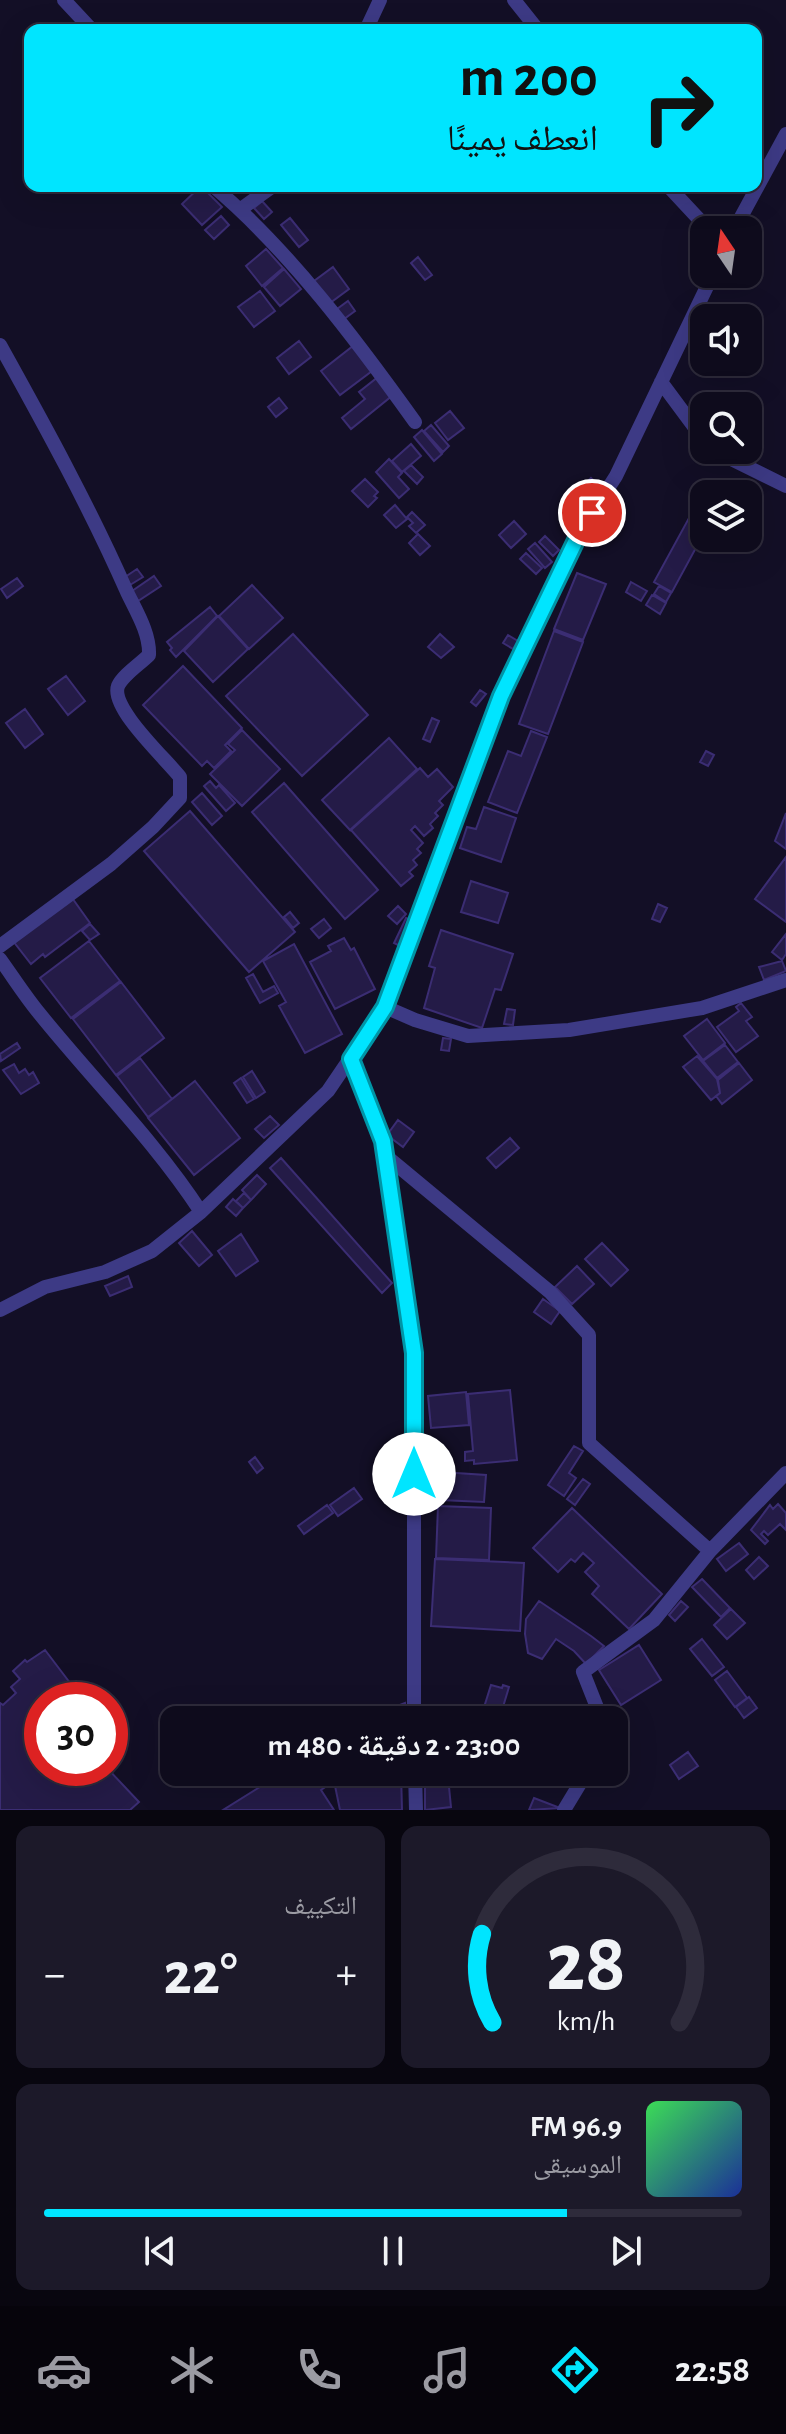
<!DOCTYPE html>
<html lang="ar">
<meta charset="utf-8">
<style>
:root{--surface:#0e0b1c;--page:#1c1929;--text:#f1f3f6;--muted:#9b9ba3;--line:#2e2b3b;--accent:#00e5ff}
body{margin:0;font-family:"Alegreya Sans","Noto Naskh Arabic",sans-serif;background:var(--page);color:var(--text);direction:rtl;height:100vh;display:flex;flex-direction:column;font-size:30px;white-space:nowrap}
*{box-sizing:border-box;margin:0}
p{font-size:26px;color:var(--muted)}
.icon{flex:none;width:44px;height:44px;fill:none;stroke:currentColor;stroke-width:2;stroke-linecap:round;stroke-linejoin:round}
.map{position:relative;height:1810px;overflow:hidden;direction:ltr}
.side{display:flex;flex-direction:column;gap:16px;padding:16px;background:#08060f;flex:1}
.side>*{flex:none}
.banner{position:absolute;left:24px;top:24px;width:738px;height:168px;border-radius:16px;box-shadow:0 8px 32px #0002,0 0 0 2px var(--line);direction:rtl;background:#00e5ff;color:#111;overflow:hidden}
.needle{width:52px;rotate:347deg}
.buttons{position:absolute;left:690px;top:216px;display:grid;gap:16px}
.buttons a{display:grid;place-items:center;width:72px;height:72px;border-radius:16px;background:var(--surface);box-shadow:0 8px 32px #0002,0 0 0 2px var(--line);font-size:40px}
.speed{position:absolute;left:24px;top:1682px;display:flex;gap:16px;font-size:40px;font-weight:700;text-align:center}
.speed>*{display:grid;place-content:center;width:104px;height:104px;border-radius:50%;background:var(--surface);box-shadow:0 8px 32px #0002,0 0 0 2px var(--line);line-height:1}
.speed .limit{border:12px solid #d22;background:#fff;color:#111}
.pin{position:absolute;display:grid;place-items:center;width:68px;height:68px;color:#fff;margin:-34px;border:4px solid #fff;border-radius:50%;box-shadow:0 2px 8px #0007}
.me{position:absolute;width:88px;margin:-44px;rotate:0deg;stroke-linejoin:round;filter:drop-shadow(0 0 6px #0008)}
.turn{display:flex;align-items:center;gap:28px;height:168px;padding:0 32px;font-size:36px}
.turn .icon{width:104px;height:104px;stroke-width:2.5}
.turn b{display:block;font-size:56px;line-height:68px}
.big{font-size:60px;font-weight:700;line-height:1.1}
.side .tile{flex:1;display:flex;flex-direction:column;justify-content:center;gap:12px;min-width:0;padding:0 28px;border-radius:16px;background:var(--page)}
.side .dial{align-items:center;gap:0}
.dial svg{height:208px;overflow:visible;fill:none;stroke:var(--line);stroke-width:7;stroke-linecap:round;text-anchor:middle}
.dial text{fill:var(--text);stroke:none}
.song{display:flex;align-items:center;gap:24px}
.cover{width:96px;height:96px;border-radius:12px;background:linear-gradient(135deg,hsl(130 70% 55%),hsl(230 70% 35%))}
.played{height:8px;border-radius:4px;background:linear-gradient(90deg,var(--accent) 75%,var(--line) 75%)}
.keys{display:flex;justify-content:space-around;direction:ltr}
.heat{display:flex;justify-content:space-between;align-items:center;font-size:44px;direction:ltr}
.side .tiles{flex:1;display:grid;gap:16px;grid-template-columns:1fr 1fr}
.tile:last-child{grid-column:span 2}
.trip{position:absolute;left:160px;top:1706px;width:468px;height:80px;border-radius:16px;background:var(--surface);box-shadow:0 8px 32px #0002,0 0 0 2px var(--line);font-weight:700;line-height:80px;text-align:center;direction:rtl}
.dock{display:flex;height:128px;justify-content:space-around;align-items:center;background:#06040b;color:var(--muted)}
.dock .icon{width:56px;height:56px}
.dock .active{color:var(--accent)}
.dock b{font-size:36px;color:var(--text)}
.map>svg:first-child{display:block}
.building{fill:#241b47;stroke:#3b2d73;stroke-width:2}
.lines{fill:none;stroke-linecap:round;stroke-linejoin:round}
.street{stroke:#3d3a85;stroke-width:14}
.route-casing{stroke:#0095a6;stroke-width:20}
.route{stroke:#00e5ff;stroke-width:14}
</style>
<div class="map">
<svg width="786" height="1810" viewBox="0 0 786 1810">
<rect width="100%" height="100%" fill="#130f26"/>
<!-- building -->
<path class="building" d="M201,186L222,207L202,225L182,204Z
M262,201L272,212L264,219L254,208Z
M221,216L229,225L214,239L205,230Z
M290,218L308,240L299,247L281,225Z
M266,249L283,268L262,286L246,266Z
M418,257L432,275L425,280L411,263Z
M333,267L349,289L330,303L314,281Z
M284,269L301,289L280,306L264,287Z
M260,291L275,311L254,327L238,307Z
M348,301L355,311L344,319L337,309Z
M299,341L311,357L289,374L277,358Z
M353,346L372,371L340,395L321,371Z
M378,377L393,395L351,429L342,418L365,399L359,392Z
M279,398L287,408L276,417L268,407Z
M450,411L464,428L448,440L435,423Z
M431,425L449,446L443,452L424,431Z
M422,430L442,454L434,461L414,437Z
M411,444L421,456L402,472L392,461Z
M389,459L402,473L398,477L409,489L399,498L376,472Z
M411,465L423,477L417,484L404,471Z
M591,478L602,488L591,499L580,489Z
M365,479L378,492L374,496L377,498L368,507L352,491Z
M395,505L407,519L396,528L384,515Z
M412,512L425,525L416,533L409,526L413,523L407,517Z
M689,518L704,526V533L672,592L654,582Z
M514,521L526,534L511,548L499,535Z
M418,534L430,546L420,555L409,543Z
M545,536L559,550L553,556L539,542Z
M535,543L552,562L545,568L528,549Z
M526,553L542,568L536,574L520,559Z
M137,569L143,577L130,585L125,577Z
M577,573L606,584L583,640L554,629Z
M154,576L161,586L138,601L132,591Z
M17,578L23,586L7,598L1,589Z
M631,582L647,591L641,601L626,592Z
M252,585L283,618L249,649L219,616Z
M659,586L671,593L666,602L654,594Z
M652,595L666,603L660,614L646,605Z
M210,607L217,616L176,657L170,650L172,648L167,642Z
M218,616L248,649L213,682L184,651Z
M554,631L583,642L548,734L519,724Z
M293,634L368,715L302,776L226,696Z
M440,634L454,647L441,658L428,647Z
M508,635L518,641L513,649L503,643Z
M183,666L242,728L225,745L231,751L214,768L207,761L202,766L143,705Z
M66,676L85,701L68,715L48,689Z
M480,690L486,694L476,706L471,702Z
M25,709L43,734L25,748L6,723Z
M432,718L439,721L430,742L423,739Z
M242,730L280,769L242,806L210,774L235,750L228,744Z
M531,731L547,737L517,813L488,802L508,751L521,756Z
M389,738L417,769L350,830L322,800Z
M706,751L714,755L708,766L700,762Z
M420,768L428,777L437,769L453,787L439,801L443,805L435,813L438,816L430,824L433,828L424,836L415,826L411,830L423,843L417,849L421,853L413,860L417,865L409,872L413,876L401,886L351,830Z
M210,781L216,788L219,785L235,803L226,811L204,786Z
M284,783L378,890L345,919L252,812Z
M202,793L222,816L212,825L192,802Z
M484,807L516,818L501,862L460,848L467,827L476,829Z
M190,811L295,932L249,972L144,851Z
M786,813V849L775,841Z
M786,857V922L755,899Z
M471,881L508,893L498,923L461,912Z
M70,895L90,923L45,957L43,954L31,964L13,941Z
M658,904L667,908L660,922L652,919Z
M398,906L406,914L397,924L388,916Z
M290,912L299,923L293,928L284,917Z
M406,918L415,922L402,947L394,943Z
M324,919L331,928L319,938L311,929Z
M90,924L99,934L90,940L82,931Z
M441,930L513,954L501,990L495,989L482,1028L424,1008L435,968L429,966Z
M786,934V954L782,960L772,952Z
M344,938L351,950L354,948L375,989L335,1009L310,962L331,951L328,946Z
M89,941L120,981L71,1018L40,978Z
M294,944L342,1034L305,1053L279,1006L286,1002L263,961Z
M782,961L786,971L764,980L759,967Z
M253,974L263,992L274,986L278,993L260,1003L246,978Z
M121,982L164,1038L116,1075L73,1019Z
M741,1003L752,1017L746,1021L758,1036L736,1052L717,1027L739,1011L736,1007Z
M507,1009L515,1010L513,1025L504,1024Z
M707,1019L725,1043L703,1060L684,1036Z
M443,1038L451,1039L449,1051L441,1050Z
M17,1043L20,1048L1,1061L0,1054Z
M725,1045L738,1062L717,1078L703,1061Z
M697,1056L717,1079L720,1093L711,1100L683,1067Z
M140,1058L172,1099L148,1117L117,1076Z
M739,1063L752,1080L722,1104L716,1096L720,1093L718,1080Z
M14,1064L19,1073L25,1069L29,1075L33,1072L39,1083L21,1094L3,1070Z
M252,1071L265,1092L256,1098L243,1077Z
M241,1078L254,1099L247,1103L234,1083Z
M195,1081L240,1138L194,1175L148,1118Z
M270,1116L279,1125L264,1138L255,1129Z
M398,1120L414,1132L403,1147L387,1135Z
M510,1138L519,1148L496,1168L487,1158Z
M281,1158L392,1283L382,1293L270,1168Z
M257,1175L266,1184L251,1200L242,1190Z
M244,1193L251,1200L243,1208L236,1201Z
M233,1199L243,1208L236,1216L226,1207Z
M192,1231L212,1255L199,1266L179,1243Z
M241,1234L258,1261L236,1276L218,1251Z
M602,1243L628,1270L611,1286L585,1259Z
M577,1266L594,1284L572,1304L555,1287Z
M128,1276L132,1287L110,1296L105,1286Z
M543,1299L560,1311L551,1324L534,1312Z
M510,1390L517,1460L474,1464V1460L465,1461V1452L473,1451L468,1394Z
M466,1392L469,1425L431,1428L428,1396Z
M574,1446L583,1451L569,1473L576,1478L564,1496L548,1485Z
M255,1457L263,1468L257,1473L249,1462Z
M441,1472L486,1475L484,1502L440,1500Z
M583,1479L590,1484L575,1505L567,1499Z
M354,1488L362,1499L338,1516L330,1505Z
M778,1504L786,1513V1530L780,1524L768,1535L764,1531L761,1534L768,1541L765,1544L751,1530L770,1505L773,1509Z
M327,1505L333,1513L304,1534L298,1526Z
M438,1506L491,1508L489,1560L436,1558Z
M572,1508L662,1594L629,1629L592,1594L599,1586L585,1572L594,1563L583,1553L575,1562L571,1559L558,1572L533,1548Z
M739,1543L748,1554L726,1571L717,1559Z
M759,1557L768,1566L754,1579L746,1570Z
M435,1559L524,1563L520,1631L431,1626Z
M702,1579L730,1608L721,1617L692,1587Z
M539,1601L591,1636L604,1646L586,1664L574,1651L556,1639L542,1659L528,1653L525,1634L526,1619Z
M681,1601L688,1607L675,1621L669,1615Z
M731,1609L745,1623L727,1639L714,1625Z
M702,1639L724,1667L712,1676L690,1649Z
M639,1645L661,1680L621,1705L599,1670Z
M45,1650L83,1700H42V1768H107L139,1802L130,1810H0V1703L3,1705L16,1693L11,1687L20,1679L13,1671L25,1660L27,1662Z
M727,1671L747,1698L735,1707L715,1680Z
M491,1685L502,1688L503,1685L509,1687L499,1720H480Z
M749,1697L757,1708L744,1718L736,1707Z
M405,1703L406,1720H366L372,1716Z
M688,1752L698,1766L679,1779L670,1765Z
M284,1772H401L402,1810H340L334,1781L321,1790L334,1810H223Z
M425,1773L448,1777L451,1807L425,1810Z
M534,1798L560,1808L529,1810Z"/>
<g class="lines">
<!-- street -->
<path class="street" d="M64,0L92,30
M514,0L538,30
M366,30L380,0
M213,186C289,250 357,341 415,422
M668,186L709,230
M241,209L273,186
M734,230L786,134
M0,345C45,426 90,508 127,592C136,611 150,633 149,655C140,664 123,675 118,686C110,708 166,759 180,777V798L153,827L111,864L0,946
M661,382L704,440
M713,450L786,486
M0,959C13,977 25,996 39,1013C93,1080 154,1140 201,1212
M385,1007L415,1020L468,1036L569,1030L702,1008L786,980
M351,1059L383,1141L414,1353V1720
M386,1156L550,1292L589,1335V1443L710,1551
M0,1310L45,1287L105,1272L152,1251L201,1212L328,1091L385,1007L501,696L580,532L616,476L713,274
M602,1720L583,1672L654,1620L710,1551L786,1473
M415,1772L416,1810
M564,1810L587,1772"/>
</g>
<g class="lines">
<defs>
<path id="route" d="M414,1474V1353L383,1141L351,1059L385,1007L501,696L580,532L592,513"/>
</defs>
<!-- route casing -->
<use href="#route" class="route-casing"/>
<!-- route -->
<use href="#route" class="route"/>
</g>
</svg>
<div class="buttons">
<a><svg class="needle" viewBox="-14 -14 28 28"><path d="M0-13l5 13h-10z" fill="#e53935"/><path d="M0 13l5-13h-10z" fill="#9b9ba3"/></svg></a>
<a><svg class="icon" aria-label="sound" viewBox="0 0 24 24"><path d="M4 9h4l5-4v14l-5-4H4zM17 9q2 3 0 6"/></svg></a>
<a><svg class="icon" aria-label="search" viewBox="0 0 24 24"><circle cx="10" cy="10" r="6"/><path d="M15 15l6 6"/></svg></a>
<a><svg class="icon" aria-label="layers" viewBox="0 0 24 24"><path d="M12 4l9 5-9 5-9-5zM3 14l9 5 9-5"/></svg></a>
</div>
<div class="speed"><div class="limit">30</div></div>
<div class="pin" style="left:592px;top:513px;background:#d93025"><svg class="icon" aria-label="arrive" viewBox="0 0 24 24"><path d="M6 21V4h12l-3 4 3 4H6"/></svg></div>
<svg class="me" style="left:414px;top:1474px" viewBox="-20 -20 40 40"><circle r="19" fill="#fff"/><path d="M0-13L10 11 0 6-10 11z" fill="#00e5ff"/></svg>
<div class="trip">23:00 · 2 دقيقة · 480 m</div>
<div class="banner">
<div class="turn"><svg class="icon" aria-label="right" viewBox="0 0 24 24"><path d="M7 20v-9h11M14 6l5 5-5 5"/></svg><div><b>200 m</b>انعطف يمينًا</div></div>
</div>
</div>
<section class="side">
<div class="tiles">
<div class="tile dial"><svg viewBox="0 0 100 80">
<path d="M14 69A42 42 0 1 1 86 69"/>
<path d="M14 69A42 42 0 0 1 10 35" stroke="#00e5ff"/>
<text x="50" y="56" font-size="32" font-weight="700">28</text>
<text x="50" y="72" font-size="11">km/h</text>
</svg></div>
<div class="tile"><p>التكييف</p>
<div class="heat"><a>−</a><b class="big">22°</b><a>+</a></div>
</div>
<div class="tile">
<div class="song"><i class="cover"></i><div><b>96.9 FM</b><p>الموسيقى</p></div></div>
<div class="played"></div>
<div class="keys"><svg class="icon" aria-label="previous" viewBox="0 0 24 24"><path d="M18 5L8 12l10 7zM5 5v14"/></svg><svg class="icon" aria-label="pause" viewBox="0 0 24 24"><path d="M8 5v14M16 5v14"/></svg><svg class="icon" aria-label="next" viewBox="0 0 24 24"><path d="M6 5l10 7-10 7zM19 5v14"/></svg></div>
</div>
</div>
</section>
<nav class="dock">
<b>22:58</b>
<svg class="icon active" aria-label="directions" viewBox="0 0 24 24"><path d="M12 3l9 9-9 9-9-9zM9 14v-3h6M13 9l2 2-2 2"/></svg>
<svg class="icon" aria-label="music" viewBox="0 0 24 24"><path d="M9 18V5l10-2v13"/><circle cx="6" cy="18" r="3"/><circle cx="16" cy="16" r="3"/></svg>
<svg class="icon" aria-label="phone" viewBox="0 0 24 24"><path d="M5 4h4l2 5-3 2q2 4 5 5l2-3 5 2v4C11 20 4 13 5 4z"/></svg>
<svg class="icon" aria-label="climate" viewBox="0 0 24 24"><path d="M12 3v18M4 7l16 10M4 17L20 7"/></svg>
<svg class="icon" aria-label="car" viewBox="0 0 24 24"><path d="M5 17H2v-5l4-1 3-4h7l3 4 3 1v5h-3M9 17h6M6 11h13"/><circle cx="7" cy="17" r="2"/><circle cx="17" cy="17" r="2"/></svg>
</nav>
